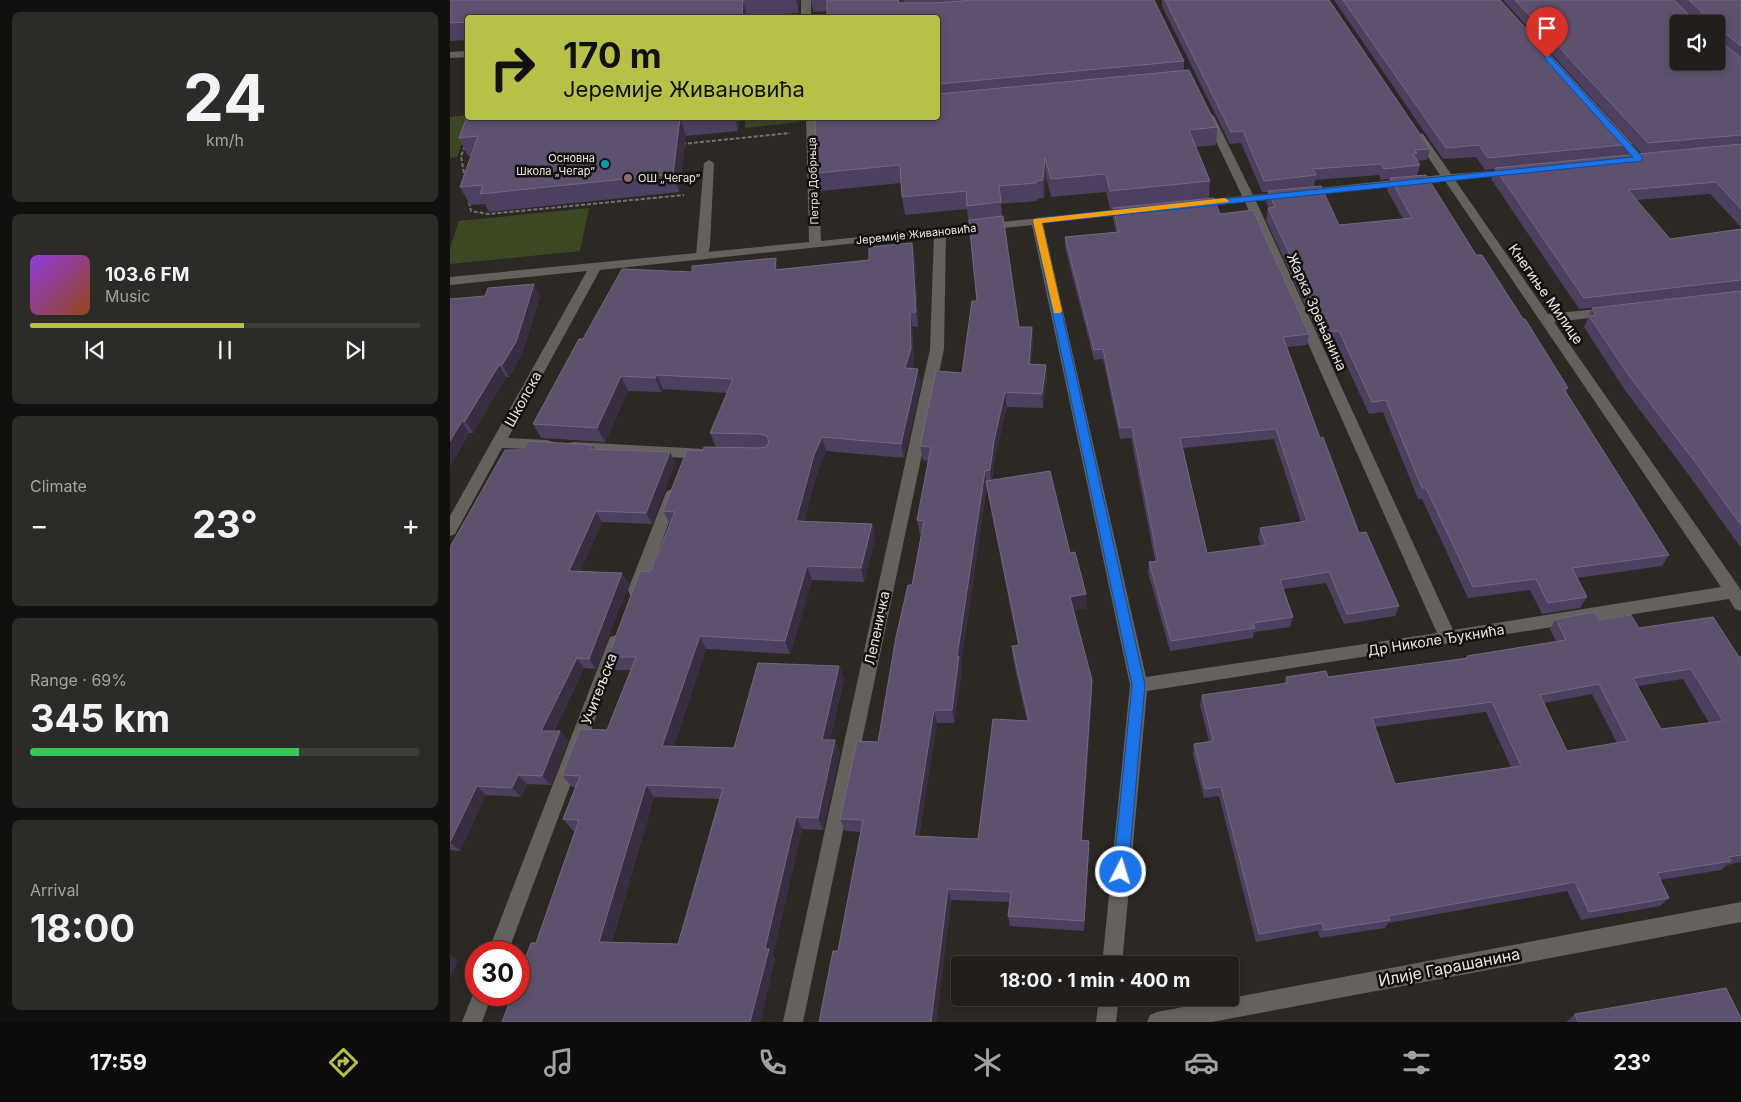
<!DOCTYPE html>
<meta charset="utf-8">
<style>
:root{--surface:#211e1b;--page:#2d2b28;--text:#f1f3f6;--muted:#a2a2a3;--line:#3e3c3a;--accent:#b7c148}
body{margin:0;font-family:Inter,sans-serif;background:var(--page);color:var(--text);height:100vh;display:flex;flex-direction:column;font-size:19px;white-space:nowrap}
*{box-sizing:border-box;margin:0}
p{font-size:16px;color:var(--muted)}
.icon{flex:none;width:28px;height:28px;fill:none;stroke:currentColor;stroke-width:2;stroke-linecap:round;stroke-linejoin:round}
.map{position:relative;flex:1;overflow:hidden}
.drawer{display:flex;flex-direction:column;gap:12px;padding:12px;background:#12100f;width:450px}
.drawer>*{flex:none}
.banner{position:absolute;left:15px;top:15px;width:475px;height:105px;border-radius:5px;box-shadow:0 2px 8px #0003,0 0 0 1px var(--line);background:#b7c148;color:#111;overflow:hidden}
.tools{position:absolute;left:1220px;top:15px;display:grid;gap:10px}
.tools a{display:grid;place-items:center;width:55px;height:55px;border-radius:5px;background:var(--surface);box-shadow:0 2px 8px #0003,0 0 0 1px var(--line);font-size:25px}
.speed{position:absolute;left:15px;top:941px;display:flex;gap:10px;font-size:25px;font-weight:700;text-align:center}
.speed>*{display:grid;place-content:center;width:65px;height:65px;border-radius:50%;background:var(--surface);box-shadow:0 2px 8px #0003,0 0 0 1px var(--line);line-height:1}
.speed .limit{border:8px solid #d22;background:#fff;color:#111}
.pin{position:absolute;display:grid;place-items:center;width:42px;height:42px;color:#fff;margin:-51px -21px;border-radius:50% 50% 50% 0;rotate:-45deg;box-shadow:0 0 5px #0007}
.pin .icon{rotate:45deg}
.me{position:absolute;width:55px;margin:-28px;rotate:5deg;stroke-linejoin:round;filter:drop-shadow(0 0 4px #0008)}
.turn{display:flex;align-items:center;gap:18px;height:105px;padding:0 15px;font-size:22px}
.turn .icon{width:65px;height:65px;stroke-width:2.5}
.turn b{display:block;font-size:35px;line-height:42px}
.big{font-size:38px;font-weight:700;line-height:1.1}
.drawer .card{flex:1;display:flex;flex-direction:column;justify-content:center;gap:8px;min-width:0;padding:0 18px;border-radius:8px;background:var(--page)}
.drawer .dial{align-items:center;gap:0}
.dial b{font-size:65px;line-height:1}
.song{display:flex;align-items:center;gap:15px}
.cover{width:60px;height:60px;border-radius:8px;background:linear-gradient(135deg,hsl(270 70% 55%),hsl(20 70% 35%))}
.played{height:5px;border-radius:2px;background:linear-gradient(90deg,var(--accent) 55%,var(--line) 55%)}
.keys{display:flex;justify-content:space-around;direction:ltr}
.heat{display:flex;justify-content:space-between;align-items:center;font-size:28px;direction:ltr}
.charge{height:8px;border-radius:4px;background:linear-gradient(90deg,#34c759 69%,var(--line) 0)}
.trip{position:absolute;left:501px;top:956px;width:288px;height:50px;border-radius:5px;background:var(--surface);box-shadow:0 2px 8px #0003,0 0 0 1px var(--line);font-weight:700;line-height:50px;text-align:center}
.tabs{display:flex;height:80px;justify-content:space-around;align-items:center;background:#0d0c0b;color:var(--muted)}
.tabs .icon{width:35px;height:35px}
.tabs .active{color:var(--accent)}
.tabs b{font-size:22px;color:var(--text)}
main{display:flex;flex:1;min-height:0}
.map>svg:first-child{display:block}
.green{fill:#3c4824}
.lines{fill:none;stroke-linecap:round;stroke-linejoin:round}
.path{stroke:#75726e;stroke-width:2;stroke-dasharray:4 2;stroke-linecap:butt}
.lane{fill:#65615d;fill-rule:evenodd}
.street{fill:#65615d;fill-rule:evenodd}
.wall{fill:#4d3f5f;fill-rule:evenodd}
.shaded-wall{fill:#392e41}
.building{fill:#5d516d;stroke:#736880;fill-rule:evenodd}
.route{fill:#1a73e8;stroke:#114b97}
.slow{fill:#f59e0b}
.culture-dot{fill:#0f9aa8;stroke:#131110;stroke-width:2}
.education-dot{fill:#8d6e63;stroke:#131110;stroke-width:2}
.labels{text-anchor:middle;stroke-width:5;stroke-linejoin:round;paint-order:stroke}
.far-poi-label{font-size:11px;fill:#e8e6e3;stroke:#131110;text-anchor:end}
.far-street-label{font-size:11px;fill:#e8e6e3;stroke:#131110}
.street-label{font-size:14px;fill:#e8e6e3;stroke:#131110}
.near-street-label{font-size:16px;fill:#e8e6e3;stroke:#131110}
</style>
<main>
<section class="drawer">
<div class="card dial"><b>24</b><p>km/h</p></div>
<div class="card">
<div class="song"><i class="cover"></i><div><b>103.6 FM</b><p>Music</p></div></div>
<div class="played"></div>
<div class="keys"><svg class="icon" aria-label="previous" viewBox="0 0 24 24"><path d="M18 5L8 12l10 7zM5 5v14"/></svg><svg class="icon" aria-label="pause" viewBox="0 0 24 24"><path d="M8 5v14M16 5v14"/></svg><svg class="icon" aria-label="next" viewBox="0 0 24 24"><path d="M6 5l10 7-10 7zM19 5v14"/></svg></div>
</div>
<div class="card"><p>Climate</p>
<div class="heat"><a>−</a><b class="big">23°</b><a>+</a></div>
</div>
<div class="card"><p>Range · 69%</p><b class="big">345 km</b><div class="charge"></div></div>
<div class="card"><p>Arrival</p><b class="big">18:00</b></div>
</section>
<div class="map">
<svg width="1291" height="1022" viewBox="0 0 1291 1022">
<rect width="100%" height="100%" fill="#2c2824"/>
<!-- green -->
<path class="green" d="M17,115L18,118H21L7,157L0,158V117Z
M295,118H349V122L295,128Z
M139,208L130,251L0,264V248L9,221Z"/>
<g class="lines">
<!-- path -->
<path class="path" d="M232,144L340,133
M15,146L11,156L15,179
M19,202L21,211L38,214L234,195"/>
<!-- lane -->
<path class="lane" d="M259,160L264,163L260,245L258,256L252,260L246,256L254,163Z"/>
<!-- street -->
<path class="street" d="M351,0H361V18H351Z
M18,51V57L0,58V52Z
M759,113L764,116L803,195L990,175L964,136L969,133L973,134L1001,174L1067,169L1069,171L1067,173L1063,174L1005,180L1098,314L1158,308L1162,309L1164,312L1158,316L1104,322L1289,587L1291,591V611L1285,609L1279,599L697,691L672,965H652L680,685L582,225L496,234L494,349L353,1022H333L480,349L484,235L150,270L58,438L96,440L101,441L103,445L101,449L96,450L52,448L5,534L0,536V516L137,271L0,285V277L359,242L356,118H366L371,241L686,208L688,210L682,213L593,223L696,677L987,633L795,202L745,207L739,204L745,201L792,196L754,116ZM995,181L1271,587L1003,630L806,201Z
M1167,131L1171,132L1193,157L1194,159L1193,161H1185L1163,136L1162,134L1163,132Z
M124,442L255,449L260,450L262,454L260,458L255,459L124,452L119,451L117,447L119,443Z
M222,489L227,491L229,495L194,590L192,595L186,596L180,595L178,590L215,495L217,491Z
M166,635L172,637L174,642L58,952H38L158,642L160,637Z
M1291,902V922L762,1022H697L700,1015L707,1012Z
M26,987V995H42L32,1022H12Z
M649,998H669L666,1022H646Z"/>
</g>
<!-- wall -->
<path class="wall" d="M0,0H349V13L297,16L18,18V40L0,41Z
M361,0H704L734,61V70L767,127L766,145L746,147L760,181L759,198L859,334L857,345L837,347L870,438L909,533L949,606L945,616L894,624L876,583L833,589L843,617L840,627L804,632L803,638L720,651L698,572L699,562L705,561L681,438L670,439L653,359L644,360L615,247V237L666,232L663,219V209H660L656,192L601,197L596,176L594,198L587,199V201L551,204L552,217L569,327H582L583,341L581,364L596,365L597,380L593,408L557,407L545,456L542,480L620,553L637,608L623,610L642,693L632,840L639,841V852L634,931L560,926L558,916L560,902L501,900L486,1022H369L388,951L411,832L395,831L390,819L428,742L462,585L471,534H470L467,520L478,461L473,460L470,446L512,373L527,301L517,209L455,215L452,197L451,183L371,191L367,173L488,118V18L377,11L363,12ZM824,439L851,522L810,528L808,538L811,546L757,553L733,448ZM537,485L538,495L568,645L562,646L563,659L577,721L528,839L469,837L487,723H504L512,669L511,664Z
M712,0H879L980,149L977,160L967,161L970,165L967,176L1073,319L1118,388L1116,392L1219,555L1212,566L1127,578L1137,597L1130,608L1092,614L1080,590L1018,598L972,499H968L933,412L919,414L886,342L873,344L816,220L818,208H819L816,203L818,192H812L791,143L780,144L712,6ZM929,175L931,180L939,179L937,190L953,219L889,225L864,186L865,180Z
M884,0H1050L1182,144L1177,155L1192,154L1053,0H1291V227L1260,194L1187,200L1220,239L1291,229V291L1129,309L1041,179L1045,169L1035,170L1026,157L993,159Z
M18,118H289L288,131L236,136L229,192L39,212L35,204L20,205L10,187L21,156H18L9,138Z
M462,243L465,258L468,327L462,326L464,363L462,369L471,384L454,458L376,451L368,470L354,521L422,524L425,538L414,582L362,580L340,654L256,649L224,746L284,748L389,666L394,679L380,740L390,752L373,830L352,829L323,955L325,959L310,1022H52L86,943L125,831H123L113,819L126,787H122L112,775L157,730L181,670H166L158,657L200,572L220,525L213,511L253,451L266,447L260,433L277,393L213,389L211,392L178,391L155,442L91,438L83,424L133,339L242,272L329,269L419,260ZM204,797L270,799L228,944L162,942Z
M1291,291V548L1238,474L1174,389L1134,327L1142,308Z
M90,296L72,354L59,377H56L23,433H19L0,467V299Z
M142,445L145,449L220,452L225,463L202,524L152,522L130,572L179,584L146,669L134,668L104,731H110L118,741L101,785L77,784L71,797L36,795L10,851L0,850V547L72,450Z
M1106,619L1149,620L1189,628L1289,657H1291V862L1277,865L1271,870L1210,880L1219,898L1210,906L1131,920L1117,891L938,923L935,928L870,938L868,931L806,942L769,796L754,798L743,754L744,744L759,742L750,705L752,695L834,684L836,677H878L1015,659L1017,656L1106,641L1100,629ZM1233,679L1259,723L1211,729L1188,686ZM1142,694L1167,743L1117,751L1094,703ZM1036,712L1061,767L945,784L925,727Z
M1125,1014L1291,1022H1116Z"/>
<!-- shaded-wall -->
<path class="shaded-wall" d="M293,0L297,16V18H292Z
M346,0H349V13Z
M449,0H454L456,13L448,1Z
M230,118L236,136L229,192L223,174Z
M285,118H289L288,131Z
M595,158L596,176L594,198L593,180Z
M462,243L465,258L468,327L466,312Z
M326,258L330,273L325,270Z
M84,284L90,296L72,354L59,377L52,365Z
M460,312L462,326L464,363L458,383L455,368Z
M582,327L583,341L580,379L579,364Z
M49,365L56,377L23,433L15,421Z
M596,365L597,380L593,408L592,394Z
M468,369L471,384L454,458L451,444Z
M207,375L213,389L211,392L205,378Z
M171,376L178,391L155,442L147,428Z
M555,392L557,407L545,456L541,485L540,470L544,441Z
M12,421L19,433L0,467V441Z
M372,437L376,451L368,470L350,535L346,521L364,455Z
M220,452L225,463L202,524L196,513Z
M535,471L537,485L511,664L512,669L504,723L502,710L507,657Z
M146,511L152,522L126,582L119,571Z
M422,524L425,538L414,582L411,568Z
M357,566L362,580L340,654L335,641Z
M172,573L179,584L146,669L139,659Z
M636,594L637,608L620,611V597Z
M250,636L256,649L220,758L212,746Z
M127,658L134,668L99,740L91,731Z
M389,666L394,679L377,752L372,740Z
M642,680V693L631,851V840Z
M484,710L487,723L467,848L464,836Z
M110,731L118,741L101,785L92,776Z
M385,740L390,752L373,830L368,818Z
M68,775L77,784L71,797L62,788Z
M196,785L204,797L159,952L149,942Z
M27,786L36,795L10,851L0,842Z
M346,817L352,829L323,955L325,959L310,1022H300L315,949Z
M639,841V852L634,931V921Z
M498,889L501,900L486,1022H481Z
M0,955L8,960L0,979Z"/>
<!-- building -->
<path class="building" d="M0,0H293L292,18H18V22L0,23Z
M377,0H449L448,1L450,3H486L523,0H704L734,61L488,84V18H377Z
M715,0H879L980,149L965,150L967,153L963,154L970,165L934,169L931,164L863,169L866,175L814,181L793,131L781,132Z
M893,0H1050L1182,144L1038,158L1029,145L996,148Z
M1065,0H1224L1239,15H1252V12L1239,0H1291V46L1271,30L1269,40L1291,58V135L1198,143ZM1229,24H1266V61H1229Z
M739,70L767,127L739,130L760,181L660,191L656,174L601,179L595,158L593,180L586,181V183L549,186L551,202L517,206L516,191L452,197L450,165L367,173L365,118H488V94Z
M18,114V118H240H230L223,174L30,194L33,185L10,187L28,136L9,138Z
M1291,144V209L1266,182L1178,190L1220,239L1291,229V280L1134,298L1045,168Z
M976,175L1026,255H1032L1073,319H1075L1118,388L1114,389L1219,555L1122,568L1137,597L1098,603L1086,579L1023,587L976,488H972L936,400L922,402L889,331L876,332L818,208L825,207L818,191L871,186L889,225L962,218L940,178Z
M764,198L770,214L803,210L859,334L833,337L870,438L873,437L909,533L916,532L949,606L897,614L879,572L830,580L843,617L803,623L805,628L721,641L699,562L708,561L682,427L670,428L653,349L644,350L615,237L669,232L663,208ZM826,429L857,521L810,528L816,545L757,553L730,438Z
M553,216L569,327H582L579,364L596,365L592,394L555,392L544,441L540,470L535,471L507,657L509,656L502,710H484L464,836L528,839L543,719L579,721L562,646L569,645L536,481L600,471L620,553L625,552L636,594L620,597L642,680L631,840L639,841L634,921L558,916L561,892L498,889L481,1022H369L383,951H388L413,820L390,819L407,741L428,742L446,637L458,585H462L474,521L467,520L481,447L470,446L486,371L512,373L522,301H527L519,220Z
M462,243L466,312H460L461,349L455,368L468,369L451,444L372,437L364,455L346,521L422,524L411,568L357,566L335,641L250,636L212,746L284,748L308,663L389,666L372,740H385L368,818L346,817L315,949H319L300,1022H52L62,995H69V976L81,943H86L129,820L113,819L130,776L112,775L130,729L157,730L186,657H158L190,571L200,572L225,512L213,511L237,450L253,451L254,447L310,448L316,447L319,442L317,436L310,434L260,433L283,379L207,375L205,378L171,376L147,428L83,424L129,339H133L172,269L242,272V266L326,258L325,270L419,260V247ZM196,785L273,788L228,944L149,942Z
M84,284L66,342L52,365H49L15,421H12L0,441V299L35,296L38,288Z
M1291,291V525L1246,463L1180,377L1139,316L1146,315L1142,308Z
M78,441L142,445L140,449L220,452L196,513L146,511L119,571L172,573L139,659L127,658L91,731H110L92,776L68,775L62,788L27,786L0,842V547L55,450H72Z
M1145,612L1149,620L1181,615L1189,628L1263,617L1289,657H1291V855L1278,857L1281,861L1207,873L1219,898L1139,912L1125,882L938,916L940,920L874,930L872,923L809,934L771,787L755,789L744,744L763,741L752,695L838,683L836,677L876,671L878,677L1018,658L1017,656L1116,640L1106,619ZM1241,669L1273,721L1211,729L1183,678ZM1149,684L1178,741L1117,751L1090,695ZM1042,702L1071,766L945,784L922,718Z
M1276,988L1291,1018V1022H1128L1125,1014Z"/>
<!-- route -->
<path class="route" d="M1095,56H1100L1192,157V161L592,223L695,685L678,872L676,877L671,879L666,877L663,872L682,685L583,221L587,218L1183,157L1095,59Z"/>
<!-- slow -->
<path class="slow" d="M775,198L779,201L778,202L592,223L612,311L610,313H604L583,221L584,219Z"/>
<!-- markers -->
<circle class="culture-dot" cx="155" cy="164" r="5"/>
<circle class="education-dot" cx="178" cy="178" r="5"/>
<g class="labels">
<!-- far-poi labels -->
<g class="far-poi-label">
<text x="145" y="162">Основна<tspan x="145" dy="13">Школа „Чегар”</tspan></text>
<text x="188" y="182" text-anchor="start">ОШ „Чегар”</text>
</g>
<!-- far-street labels -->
<g class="far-street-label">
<text transform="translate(363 181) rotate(-92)" y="4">Петра Добрњца</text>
<text transform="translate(466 234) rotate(-6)" y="4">Јеремије Живановића</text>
</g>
<!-- street labels -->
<g class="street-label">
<text transform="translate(1096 294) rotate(55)" y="5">Кнегиње Милице</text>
<text transform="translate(867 312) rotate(66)" y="5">Жарка Зрењанина</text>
<text transform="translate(73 399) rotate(-61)" y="5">Школска</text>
<text transform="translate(427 628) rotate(-78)" y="5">Лепеничка</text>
<text transform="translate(986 640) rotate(-9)" y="5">Др Николе Ђукнића</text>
<text transform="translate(149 689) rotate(-69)" y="5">Учитељска</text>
</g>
<!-- near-street labels -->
<g class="near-street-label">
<text transform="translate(999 967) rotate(-11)" y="6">Илије Гарашанина</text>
</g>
</g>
</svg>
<div class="tools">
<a><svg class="icon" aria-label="sound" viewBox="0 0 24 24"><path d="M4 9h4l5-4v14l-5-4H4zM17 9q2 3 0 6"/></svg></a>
</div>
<div class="speed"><div class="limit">30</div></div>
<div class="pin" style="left:1097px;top:58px;background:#d93025"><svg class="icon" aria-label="arrive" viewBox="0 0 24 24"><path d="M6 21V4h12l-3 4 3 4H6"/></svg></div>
<svg class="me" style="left:671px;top:872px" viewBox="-20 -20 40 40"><circle r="17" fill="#1a73e8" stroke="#fff" stroke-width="3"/><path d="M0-11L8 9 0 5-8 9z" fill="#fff"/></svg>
<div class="trip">18:00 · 1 min · 400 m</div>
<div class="banner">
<div class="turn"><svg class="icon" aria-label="right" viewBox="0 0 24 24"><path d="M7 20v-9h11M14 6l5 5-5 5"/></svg><div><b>170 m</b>Јеремије Живановића</div></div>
</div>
</div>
</main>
<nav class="tabs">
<b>17:59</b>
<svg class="icon active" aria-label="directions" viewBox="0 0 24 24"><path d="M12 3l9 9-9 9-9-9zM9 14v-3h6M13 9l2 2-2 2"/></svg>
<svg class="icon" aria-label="music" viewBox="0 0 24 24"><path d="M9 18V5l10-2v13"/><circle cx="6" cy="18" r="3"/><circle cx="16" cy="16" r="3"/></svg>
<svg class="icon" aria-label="phone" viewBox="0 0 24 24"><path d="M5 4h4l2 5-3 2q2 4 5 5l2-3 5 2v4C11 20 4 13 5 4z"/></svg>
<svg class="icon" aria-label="climate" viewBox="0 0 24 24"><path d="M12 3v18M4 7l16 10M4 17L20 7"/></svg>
<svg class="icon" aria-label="car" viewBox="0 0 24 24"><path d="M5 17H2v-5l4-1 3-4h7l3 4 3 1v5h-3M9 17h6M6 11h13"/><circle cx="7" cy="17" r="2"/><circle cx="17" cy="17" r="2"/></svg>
<svg class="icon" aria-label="filters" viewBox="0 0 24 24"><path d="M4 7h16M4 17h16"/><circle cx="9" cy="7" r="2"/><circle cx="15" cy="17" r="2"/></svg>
<b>23°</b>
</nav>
